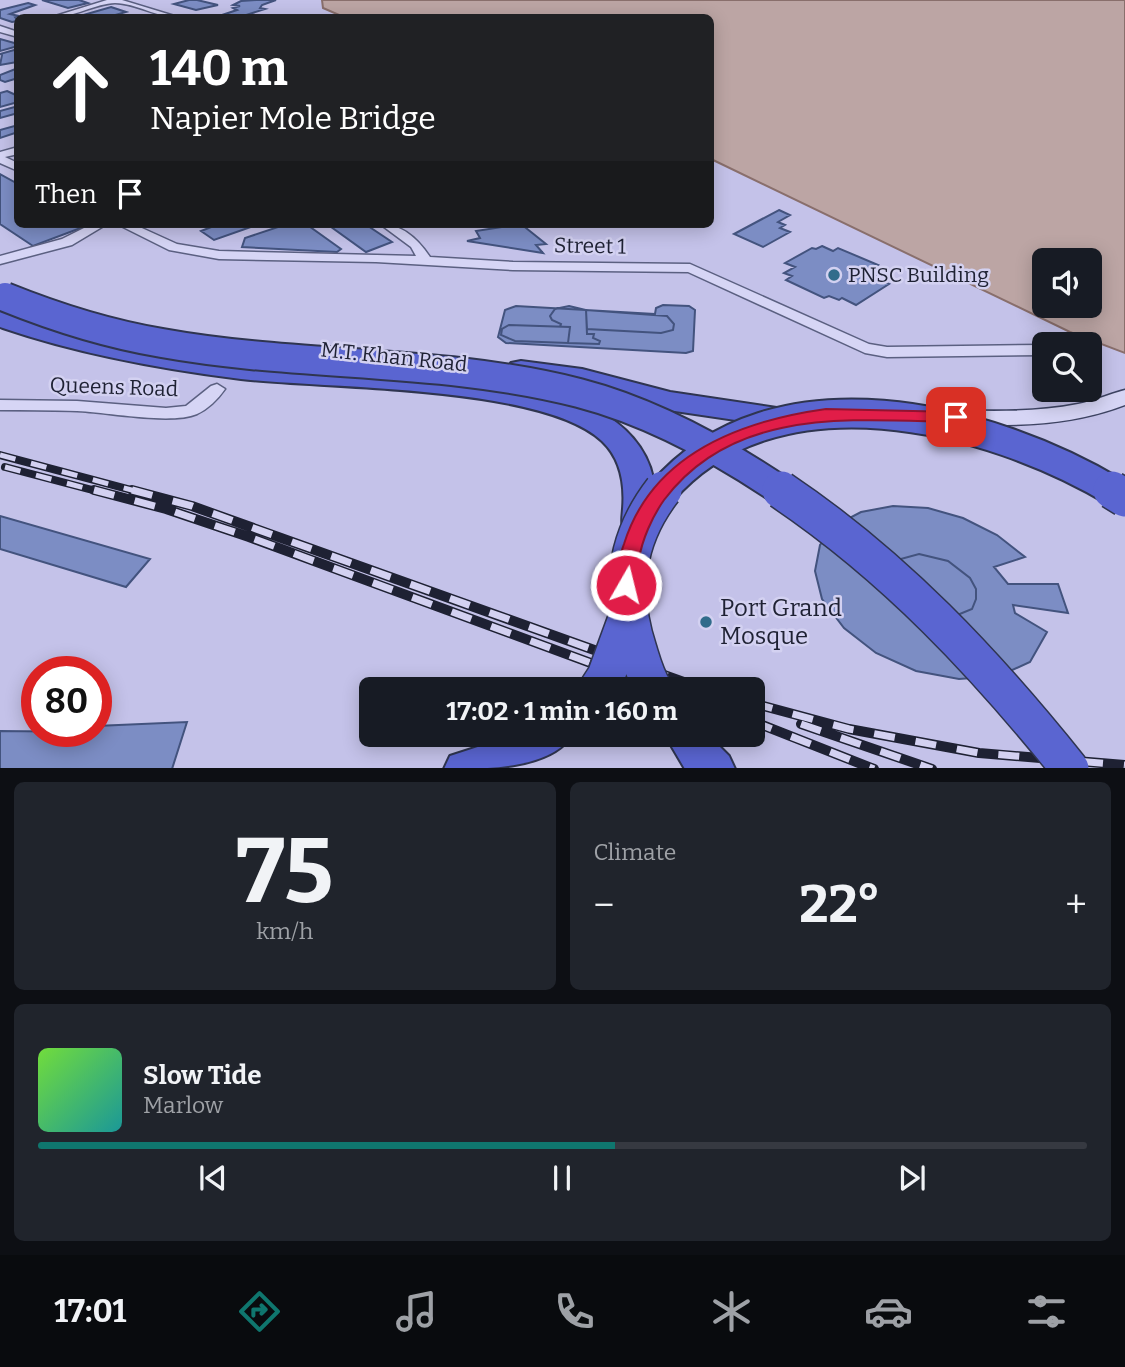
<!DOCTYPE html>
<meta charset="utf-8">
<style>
:root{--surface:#171b24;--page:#20242c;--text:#f1f3f6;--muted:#9ea1a6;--line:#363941;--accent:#0f766e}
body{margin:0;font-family:Bitter,serif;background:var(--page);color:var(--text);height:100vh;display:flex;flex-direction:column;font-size:26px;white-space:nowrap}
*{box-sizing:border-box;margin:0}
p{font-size:23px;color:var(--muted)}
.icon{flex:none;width:38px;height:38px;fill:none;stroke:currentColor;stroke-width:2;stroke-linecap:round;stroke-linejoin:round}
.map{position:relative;height:768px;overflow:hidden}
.details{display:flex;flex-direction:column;gap:14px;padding:14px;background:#0d0f14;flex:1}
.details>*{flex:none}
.top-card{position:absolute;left:14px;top:14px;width:700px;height:214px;border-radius:10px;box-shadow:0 4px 18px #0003;background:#202124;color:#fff;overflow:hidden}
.tools{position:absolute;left:1032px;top:248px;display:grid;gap:14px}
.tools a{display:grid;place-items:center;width:70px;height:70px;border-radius:10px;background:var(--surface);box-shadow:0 4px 18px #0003;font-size:35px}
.speed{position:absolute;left:21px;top:656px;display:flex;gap:14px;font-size:35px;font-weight:700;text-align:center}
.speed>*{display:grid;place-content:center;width:91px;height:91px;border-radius:50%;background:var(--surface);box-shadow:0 4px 18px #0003;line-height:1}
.speed .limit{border:10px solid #d22;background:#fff;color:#111}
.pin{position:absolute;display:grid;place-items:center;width:60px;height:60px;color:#fff;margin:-30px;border-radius:14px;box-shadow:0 4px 10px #0006}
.me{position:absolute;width:77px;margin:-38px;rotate:8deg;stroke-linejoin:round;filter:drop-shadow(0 0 5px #0008)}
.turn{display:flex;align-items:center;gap:24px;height:147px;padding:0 21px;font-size:32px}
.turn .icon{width:91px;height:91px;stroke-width:2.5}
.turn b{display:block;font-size:49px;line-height:60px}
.then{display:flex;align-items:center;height:66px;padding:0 21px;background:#0003;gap:14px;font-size:26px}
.big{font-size:52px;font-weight:700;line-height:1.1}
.details .tile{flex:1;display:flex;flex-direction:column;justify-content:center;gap:10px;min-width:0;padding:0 24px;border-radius:10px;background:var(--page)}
.details .dial{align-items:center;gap:0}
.dial b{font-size:91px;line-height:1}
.song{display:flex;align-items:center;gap:21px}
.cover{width:84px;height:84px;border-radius:10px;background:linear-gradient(135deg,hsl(100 70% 55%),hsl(180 70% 35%))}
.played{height:7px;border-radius:4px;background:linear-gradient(90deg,var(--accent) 55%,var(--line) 55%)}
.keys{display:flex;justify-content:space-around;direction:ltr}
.heat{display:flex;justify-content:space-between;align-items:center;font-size:38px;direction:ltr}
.details .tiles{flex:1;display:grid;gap:14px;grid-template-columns:1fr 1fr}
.tile:last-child{grid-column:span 2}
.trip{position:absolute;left:359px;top:677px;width:406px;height:70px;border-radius:10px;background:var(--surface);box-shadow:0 4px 18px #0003;font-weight:700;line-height:70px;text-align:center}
.tabs{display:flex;height:112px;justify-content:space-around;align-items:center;background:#090b0e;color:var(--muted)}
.tabs .icon{width:49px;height:49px}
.tabs .active{color:var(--accent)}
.tabs b{font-size:32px;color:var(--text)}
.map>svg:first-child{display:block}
.water{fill:#bca5a4;stroke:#896f6c;stroke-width:2;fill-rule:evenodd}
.building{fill:#7c8dc4;stroke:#43537e;stroke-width:2}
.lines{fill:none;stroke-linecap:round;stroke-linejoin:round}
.street-casing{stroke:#5b6081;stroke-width:3}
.secondary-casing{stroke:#3e4463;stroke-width:3}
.highway-casing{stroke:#2f3550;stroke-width:4}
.street{fill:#d6d5f5;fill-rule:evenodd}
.secondary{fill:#d6d5f5;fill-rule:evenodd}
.highway{fill:#5a65d1;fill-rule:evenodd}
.rail-far1-casing{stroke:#1e2133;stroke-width:8}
.rail-casing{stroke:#1e2133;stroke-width:10}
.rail-far1{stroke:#d3d1f1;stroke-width:5;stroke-dasharray:16;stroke-linecap:butt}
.rail{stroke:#d3d1f1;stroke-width:7;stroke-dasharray:21;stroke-linecap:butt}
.highway-bridge-far1-casing{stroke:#2f3550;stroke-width:32;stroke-linecap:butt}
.highway-bridge-casing{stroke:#2f3550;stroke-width:40;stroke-linecap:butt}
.highway-bridge-far1{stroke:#5a65d1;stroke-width:28}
.highway-bridge{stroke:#5a65d1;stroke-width:37}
.route{fill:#e11d48;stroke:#92132f;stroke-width:2}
.poi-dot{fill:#316c8b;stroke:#d3d1f1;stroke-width:2.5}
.labels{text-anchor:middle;stroke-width:5;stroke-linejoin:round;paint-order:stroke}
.street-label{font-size:21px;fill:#1e2133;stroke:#d3d1f1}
.poi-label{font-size:21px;fill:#1e2133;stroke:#d3d1f1;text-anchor:start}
.near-poi-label{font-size:24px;fill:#1e2133;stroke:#d3d1f1;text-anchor:start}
</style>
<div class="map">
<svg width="1125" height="769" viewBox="0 0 1125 769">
<rect width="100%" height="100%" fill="#c4c2e9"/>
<!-- water -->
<path class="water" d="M322,0H1125V353L1070,332L711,159L710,18H346L323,8ZM1045,261H1090V306H1045Z"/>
<!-- building -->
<path class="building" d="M42,0H79L88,3L68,8Z
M189,0H197L218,5L196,10L174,4Z
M256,0H276L262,5L260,8L265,9L237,18H213L237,10L233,8L240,6L233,5L241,1Z
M28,3L35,5L10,14L19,16L15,17L18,21L12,22L0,18V10Z
M111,7L126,12L115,15L124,18L80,16Z
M0,39L18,44V46L0,51Z
M14,50L18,51L15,57L17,62L0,65L2,55L0,54Z
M18,68V78L5,82L0,80V75Z
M7,91L18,96V102L0,107V93Z
M18,106V113L0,118V111Z
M18,125V132L0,138V130Z
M0,174L18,184V224L86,226L33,246L0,224Z
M779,210L790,215L778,222L785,225L780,228L790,232L763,247L734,234Z
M219,224H259L214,240L201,231Z
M287,224H306L341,249L337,252L242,247L245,238Z
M327,224H365L392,242L366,252Z
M521,224L546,244L536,245L543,253L467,241L480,238L476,231Z
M822,246L833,251L838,248L878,265L872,269L882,273L874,278L889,284L856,305L842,298L839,300L829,296L824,298L786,280L792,276L784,273L795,267L785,263L812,248L816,249Z
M663,305L689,306L695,310L693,351L686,353L506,343L498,337L505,310L516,306L655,314L656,308Z
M569,306L586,310L587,334H594L593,338L600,341L599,344L568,343L570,327H560L561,324L552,320L550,316L555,309Z
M586,310L667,316L674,324L673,330L661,333L587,329Z
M509,325L570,327L568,343L515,341L501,335L502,329Z
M893,506L928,508L963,518L997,535L1025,557L994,567L1008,584H1058L1068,613L1013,605L1015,613L1047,632L1030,662L999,676L959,679L916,671L876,653L844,628L822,599L815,571L820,545L836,525L861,512Z
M0,516L150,559L126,587L0,549Z
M919,554L948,561L970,578L976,589V599L972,609L950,618L897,560Z
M187,722L172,769H0V731L96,732V726Z"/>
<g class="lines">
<defs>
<path id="street" d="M107,0H122L181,18C157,18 136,3 115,3C97,3 73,18 49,18Z
M0,26L18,32V37L0,32Z
M18,147V154L5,157L18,163V171L0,163V152Z
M92,224H107L72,245L0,264V256L62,239Z
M117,224H133L177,244L219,251L416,256L411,247L380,224C402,224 418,239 430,257L513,262L690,264L869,344L887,347L1045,345V355L887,357L865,353L688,272L513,270L376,262L219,259L169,250Z
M217,384L225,389C218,399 208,409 197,414C171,425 106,412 77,411C51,410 26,410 0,410V400L77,401L166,408L186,406L211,386Z"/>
<path id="secondary" d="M1125,390V405C1066,428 1004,426 942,424L934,422L930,417L934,412L942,410C987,411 1033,413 1078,404C1094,401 1109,394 1125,390Z"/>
<path id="highway" d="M0,310C20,315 40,324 61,329C113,342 168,353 222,360C314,372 408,372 501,386C533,391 568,396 598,411C624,424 647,448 653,478C657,495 659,519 650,534L638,538L626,534C621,525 622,520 623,509C625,484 621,459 602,441C542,385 327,389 241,379C162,369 79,354 3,328L0,327Z
M521,361L582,369L670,392L790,410L800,412L805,419L800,426L790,428L668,410L580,385L511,375L507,369L511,363Z
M515,735H572C551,769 486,769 444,769L450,756Z
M665,735H708L729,756L735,769H685Z"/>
</defs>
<!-- street casing -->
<use href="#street" class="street-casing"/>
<!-- secondary casing -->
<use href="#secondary" class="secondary-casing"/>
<!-- highway casing -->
<use href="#highway" class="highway-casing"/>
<!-- street -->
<use href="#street" class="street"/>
<!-- secondary -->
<use href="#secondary" class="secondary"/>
<!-- highway -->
<use href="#highway" class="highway"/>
<defs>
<path id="rail-far1" d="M0,455L139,492
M5,467L100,492"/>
<path id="rail" d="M94,490L166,509L249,537L664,690
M132,490L192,506L706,690
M752,703L849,729L979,753L1125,765
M752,721L874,769
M801,724L932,769"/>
</defs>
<!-- rail-far1 casing -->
<use href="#rail-far1" class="rail-far1-casing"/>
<!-- rail casing -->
<use href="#rail" class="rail-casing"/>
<!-- rail-far1 -->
<use href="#rail-far1" class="rail-far1"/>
<!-- rail -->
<use href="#rail" class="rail"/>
<defs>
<path id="highway-bridge-far1" d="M5,297C57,318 108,334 162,343C300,368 443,358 579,393C652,412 721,450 783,492
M662,492C774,362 988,416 1115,492"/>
<path id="highway-bridge" d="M781,490C894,566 985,663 1070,769
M1112,490L1125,498
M597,690L606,676L628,616
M654,690C646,678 642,663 638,650C619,592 625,539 663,490"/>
</defs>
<!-- highway-bridge-far1 casing -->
<use href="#highway-bridge-far1" class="highway-bridge-far1-casing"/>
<!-- highway-bridge casing -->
<use href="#highway-bridge" class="highway-bridge-casing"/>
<!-- highway-bridge-far1 -->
<use href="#highway-bridge-far1" class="highway-bridge-far1"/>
<!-- highway-bridge -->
<use href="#highway-bridge" class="highway-bridge"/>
</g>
<!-- route -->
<path class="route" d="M826,409L956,412L964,417L956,422C853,420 734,406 664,500C652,517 642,540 639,559C637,570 638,581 633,591L626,593L619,591C612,578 619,557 624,544C652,454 740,421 826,409Z"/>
<!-- markers -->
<g class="poi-dot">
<circle cx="834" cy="275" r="7"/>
<circle cx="706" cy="622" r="7"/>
</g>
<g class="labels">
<!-- street labels -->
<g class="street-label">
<text transform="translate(590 246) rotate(1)" y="7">Street 1</text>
<text transform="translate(394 357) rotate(6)" y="7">M.T. Khan Road</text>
<text transform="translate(114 387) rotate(2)" y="7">Queens Road</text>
</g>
<!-- poi labels -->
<g class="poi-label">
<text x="848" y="282">PNSC Building</text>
</g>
<!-- near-poi labels -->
<g class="near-poi-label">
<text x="720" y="616">Port Grand<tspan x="720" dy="28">Mosque</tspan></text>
</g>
</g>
</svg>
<div class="tools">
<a><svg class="icon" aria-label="sound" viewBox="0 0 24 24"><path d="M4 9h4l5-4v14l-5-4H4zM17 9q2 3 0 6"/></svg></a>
<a><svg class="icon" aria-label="search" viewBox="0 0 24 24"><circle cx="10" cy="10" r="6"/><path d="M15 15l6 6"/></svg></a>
</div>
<div class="speed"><div class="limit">80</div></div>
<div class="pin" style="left:956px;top:417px;background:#d93025"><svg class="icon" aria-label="arrive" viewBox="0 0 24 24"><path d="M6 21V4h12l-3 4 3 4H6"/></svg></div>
<svg class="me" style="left:626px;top:585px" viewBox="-20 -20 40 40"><circle r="17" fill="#e11d48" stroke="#fff" stroke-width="3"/><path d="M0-11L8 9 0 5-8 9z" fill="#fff"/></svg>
<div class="trip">17:02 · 1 min · 160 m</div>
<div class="top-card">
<div class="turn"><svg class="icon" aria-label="ahead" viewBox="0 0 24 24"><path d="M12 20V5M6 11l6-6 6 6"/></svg><div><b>140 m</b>Napier Mole Bridge</div></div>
<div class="then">Then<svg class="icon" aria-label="arrive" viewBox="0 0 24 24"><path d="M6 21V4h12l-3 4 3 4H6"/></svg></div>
</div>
</div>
<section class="details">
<div class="tiles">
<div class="tile dial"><b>75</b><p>km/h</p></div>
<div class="tile"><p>Climate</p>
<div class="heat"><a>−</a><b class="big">22°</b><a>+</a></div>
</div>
<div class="tile">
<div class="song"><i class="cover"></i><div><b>Slow Tide</b><p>Marlow</p></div></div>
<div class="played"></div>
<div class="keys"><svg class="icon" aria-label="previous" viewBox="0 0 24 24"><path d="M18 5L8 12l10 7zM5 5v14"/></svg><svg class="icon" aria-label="pause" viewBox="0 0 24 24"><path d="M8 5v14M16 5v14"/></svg><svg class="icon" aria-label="next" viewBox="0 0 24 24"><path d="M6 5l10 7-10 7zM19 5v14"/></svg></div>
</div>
</div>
</section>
<nav class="tabs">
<b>17:01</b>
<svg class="icon active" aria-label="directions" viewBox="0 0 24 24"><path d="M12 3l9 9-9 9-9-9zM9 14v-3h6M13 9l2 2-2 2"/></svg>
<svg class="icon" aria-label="music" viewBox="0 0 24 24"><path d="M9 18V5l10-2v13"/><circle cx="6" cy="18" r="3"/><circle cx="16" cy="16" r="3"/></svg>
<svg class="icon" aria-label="phone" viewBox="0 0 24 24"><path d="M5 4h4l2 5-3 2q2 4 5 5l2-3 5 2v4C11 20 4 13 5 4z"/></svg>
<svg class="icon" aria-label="climate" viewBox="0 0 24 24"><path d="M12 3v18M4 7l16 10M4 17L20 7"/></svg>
<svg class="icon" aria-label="car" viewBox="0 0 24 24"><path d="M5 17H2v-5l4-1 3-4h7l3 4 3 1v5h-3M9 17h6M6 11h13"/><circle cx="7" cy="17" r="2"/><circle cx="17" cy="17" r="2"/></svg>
<svg class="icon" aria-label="filters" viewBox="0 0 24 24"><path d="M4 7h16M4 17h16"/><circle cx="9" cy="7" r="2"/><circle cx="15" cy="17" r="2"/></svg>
</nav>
